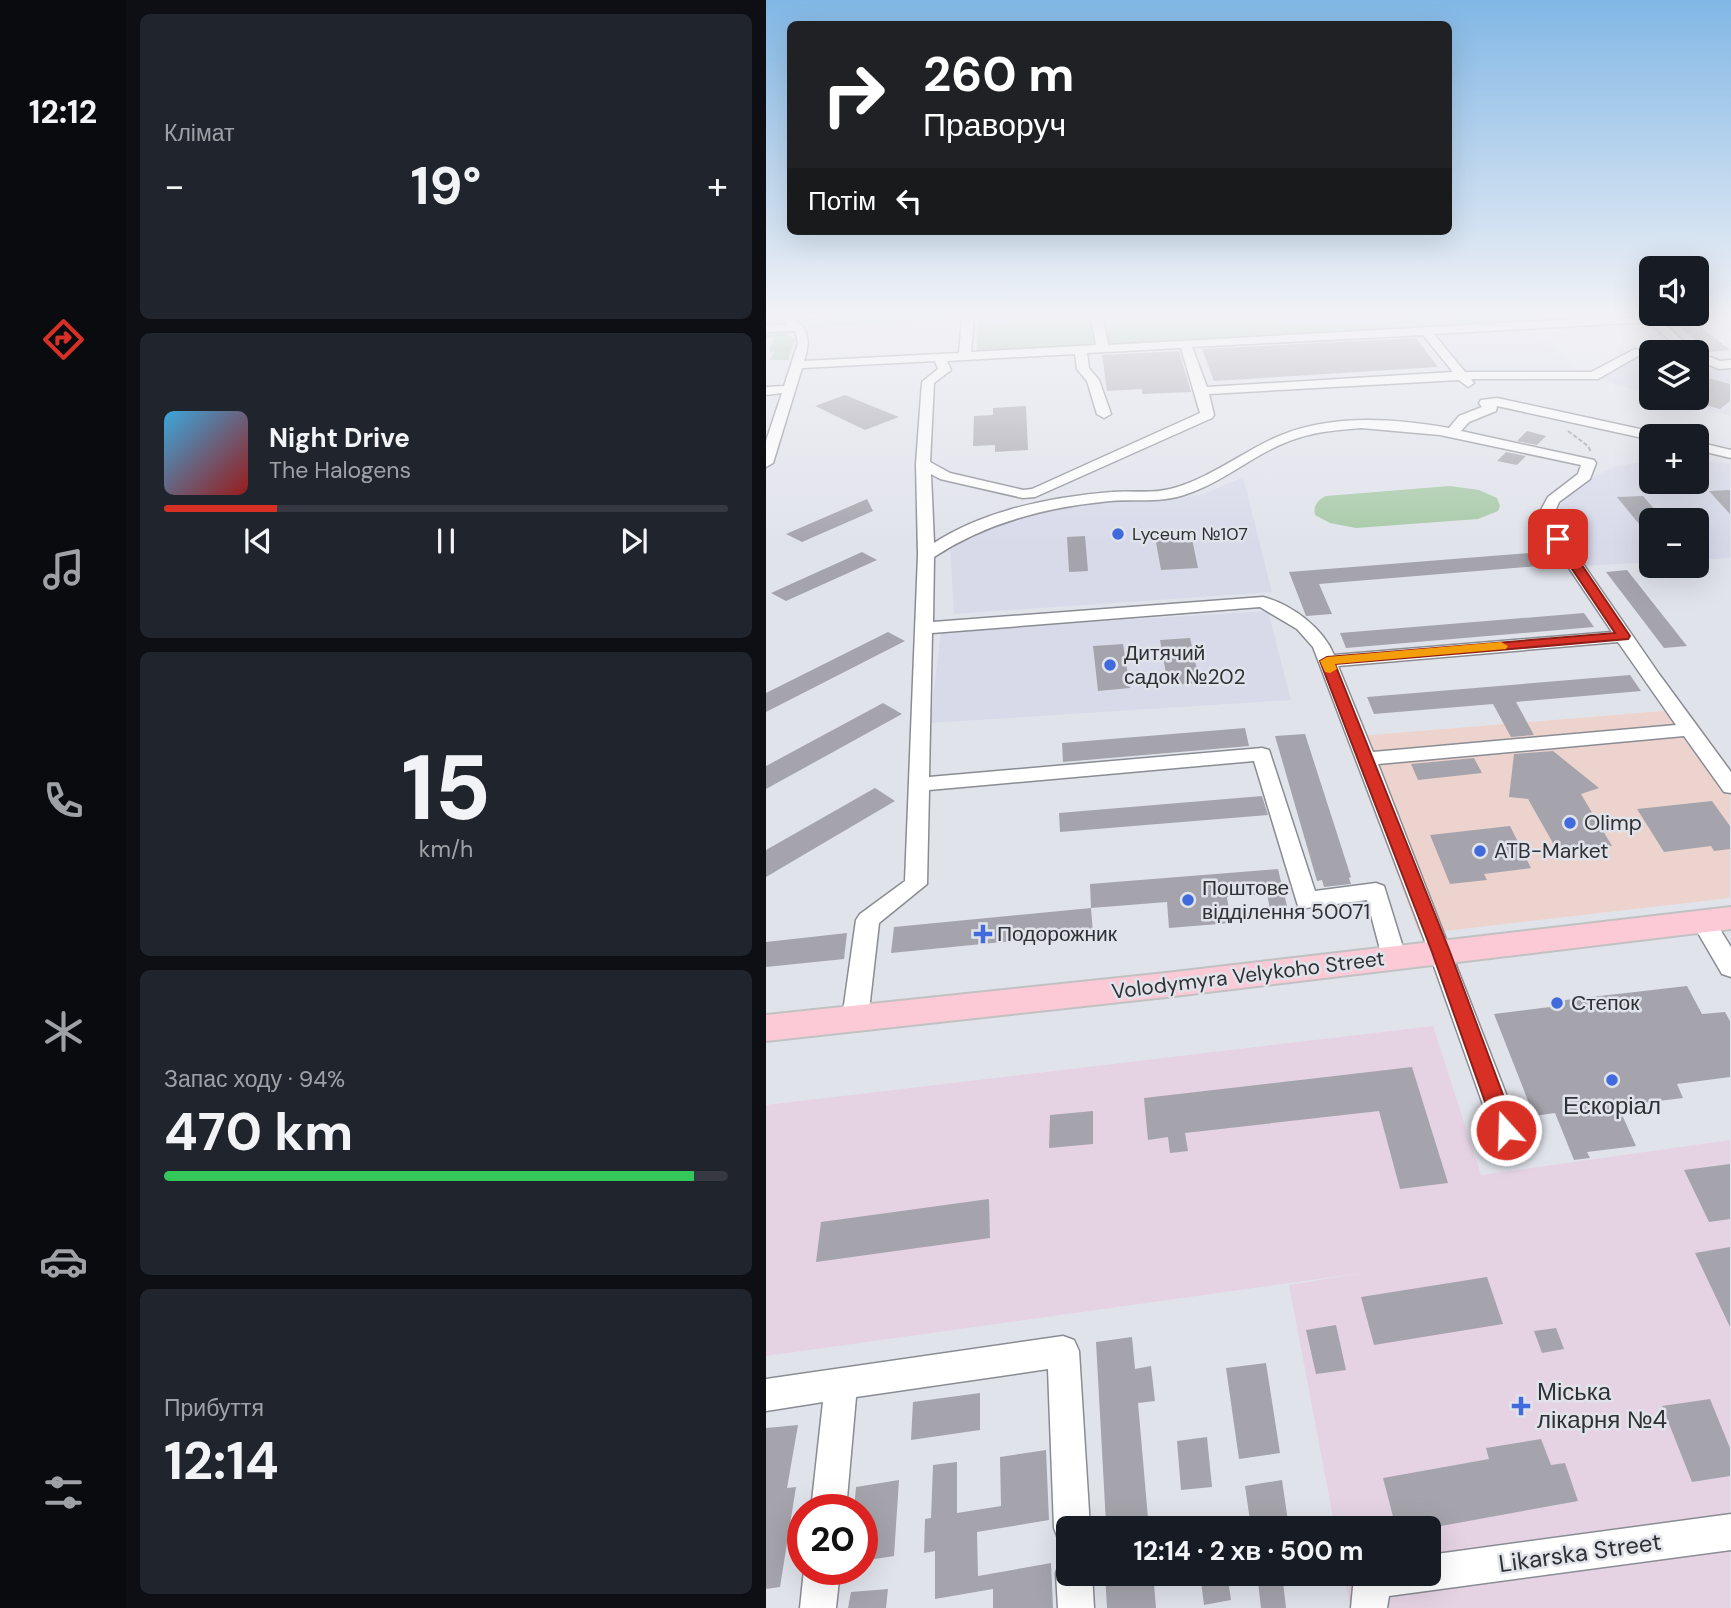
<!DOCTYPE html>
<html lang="uk">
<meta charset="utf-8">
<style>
:root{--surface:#171b24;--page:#20242c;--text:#f1f3f6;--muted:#9ea1a6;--line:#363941;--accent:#d93025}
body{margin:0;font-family:"DM Sans",sans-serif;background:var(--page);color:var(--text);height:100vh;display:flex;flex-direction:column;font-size:26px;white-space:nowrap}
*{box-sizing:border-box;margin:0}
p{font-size:23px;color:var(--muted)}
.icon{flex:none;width:38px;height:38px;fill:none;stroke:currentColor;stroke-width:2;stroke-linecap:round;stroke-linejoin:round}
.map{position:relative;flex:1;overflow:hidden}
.panel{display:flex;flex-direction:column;gap:14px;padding:14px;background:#0d0f14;width:640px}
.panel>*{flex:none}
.banner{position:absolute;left:21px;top:21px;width:665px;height:214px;border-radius:10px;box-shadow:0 7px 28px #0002;background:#202124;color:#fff;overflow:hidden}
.tools{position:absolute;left:873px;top:256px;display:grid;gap:14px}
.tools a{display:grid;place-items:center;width:70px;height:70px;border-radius:10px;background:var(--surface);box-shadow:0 7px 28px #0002;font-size:35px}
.speed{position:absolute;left:21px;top:1494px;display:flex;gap:14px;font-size:35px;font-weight:700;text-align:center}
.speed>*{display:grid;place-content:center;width:91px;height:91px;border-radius:50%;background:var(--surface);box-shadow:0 7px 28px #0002;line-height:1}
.speed .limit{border:10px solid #d22;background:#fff;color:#111}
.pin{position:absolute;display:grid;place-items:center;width:60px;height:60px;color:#fff;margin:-30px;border-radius:14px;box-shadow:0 4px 10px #0006}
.me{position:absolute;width:77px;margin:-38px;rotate:340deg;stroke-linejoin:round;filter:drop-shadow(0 0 5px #0008)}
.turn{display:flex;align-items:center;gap:24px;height:147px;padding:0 21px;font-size:32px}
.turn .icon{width:91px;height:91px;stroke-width:2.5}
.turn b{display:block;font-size:49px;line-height:60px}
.then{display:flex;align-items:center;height:66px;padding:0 21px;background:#0003;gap:14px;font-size:26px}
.big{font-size:52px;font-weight:700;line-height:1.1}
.panel .widget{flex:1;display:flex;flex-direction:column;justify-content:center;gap:10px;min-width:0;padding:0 24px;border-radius:10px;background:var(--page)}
.panel .dial{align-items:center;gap:0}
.dial b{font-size:91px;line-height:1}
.song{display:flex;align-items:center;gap:21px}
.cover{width:84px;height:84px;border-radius:10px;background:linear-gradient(135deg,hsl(200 70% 55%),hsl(0 70% 35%))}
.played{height:7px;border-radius:4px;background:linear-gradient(90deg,var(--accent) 20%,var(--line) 20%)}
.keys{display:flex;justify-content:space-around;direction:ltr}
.heat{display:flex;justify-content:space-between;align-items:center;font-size:38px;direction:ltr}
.charge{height:10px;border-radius:5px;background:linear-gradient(90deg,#34c759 94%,var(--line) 0)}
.trip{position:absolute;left:290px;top:1516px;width:385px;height:70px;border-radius:10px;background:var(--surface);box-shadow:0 7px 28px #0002;font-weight:700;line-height:70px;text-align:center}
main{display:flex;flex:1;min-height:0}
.menu{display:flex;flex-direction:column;width:126px;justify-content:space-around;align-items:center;background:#090b0e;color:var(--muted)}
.menu .icon{width:49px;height:49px}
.menu .active{color:var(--accent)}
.menu b{font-size:32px;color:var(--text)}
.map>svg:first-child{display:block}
.commercial{fill:#edd3cd}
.built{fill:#d8daea}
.medical{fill:#e5d3e4}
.green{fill:#a6c9a6}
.building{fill:#a5a4ac}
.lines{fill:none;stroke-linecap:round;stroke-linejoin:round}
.minor-casing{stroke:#8a8c93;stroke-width:3}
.major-casing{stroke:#c1c1c2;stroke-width:4}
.path{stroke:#989aa0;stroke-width:2;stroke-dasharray:4.5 2;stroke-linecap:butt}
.minor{fill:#fff;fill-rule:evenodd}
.major{fill:#fbcad6;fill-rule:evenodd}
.route{fill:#d93025;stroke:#8d1f18;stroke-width:2}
.slow{fill:#f59e0b}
.poi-dot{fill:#416bdd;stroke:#e1e3eb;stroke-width:2.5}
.labels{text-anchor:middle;stroke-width:5;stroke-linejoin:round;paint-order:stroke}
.far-poi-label{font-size:18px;fill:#303134;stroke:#e1e3eb;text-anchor:start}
.poi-label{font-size:21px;fill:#303134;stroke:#e1e3eb;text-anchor:start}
.street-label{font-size:21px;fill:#303134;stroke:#e1e3eb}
.near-poi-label{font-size:24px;fill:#303134;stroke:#e1e3eb}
.near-street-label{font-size:24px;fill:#303134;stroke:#e1e3eb}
</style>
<main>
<nav class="menu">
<b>12:12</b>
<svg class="icon active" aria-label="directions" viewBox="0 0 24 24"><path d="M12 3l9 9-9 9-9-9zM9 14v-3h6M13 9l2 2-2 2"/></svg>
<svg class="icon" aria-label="music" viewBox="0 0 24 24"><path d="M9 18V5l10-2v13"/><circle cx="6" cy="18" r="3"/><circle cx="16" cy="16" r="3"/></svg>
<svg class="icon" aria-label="phone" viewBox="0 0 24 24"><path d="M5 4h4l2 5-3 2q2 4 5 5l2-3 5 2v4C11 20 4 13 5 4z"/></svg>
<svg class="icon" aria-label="climate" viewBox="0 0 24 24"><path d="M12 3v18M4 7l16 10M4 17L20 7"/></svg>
<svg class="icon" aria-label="car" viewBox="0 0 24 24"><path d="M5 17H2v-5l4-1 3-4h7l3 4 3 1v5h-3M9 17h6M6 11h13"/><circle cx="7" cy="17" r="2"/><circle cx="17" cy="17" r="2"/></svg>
<svg class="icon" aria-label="filters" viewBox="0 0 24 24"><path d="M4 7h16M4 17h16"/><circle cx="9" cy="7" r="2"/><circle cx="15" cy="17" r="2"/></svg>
</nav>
<section class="panel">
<div class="widget"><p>Клімат</p>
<div class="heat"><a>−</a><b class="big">19°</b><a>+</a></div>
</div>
<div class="widget">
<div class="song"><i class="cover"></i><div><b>Night Drive</b><p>The Halogens</p></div></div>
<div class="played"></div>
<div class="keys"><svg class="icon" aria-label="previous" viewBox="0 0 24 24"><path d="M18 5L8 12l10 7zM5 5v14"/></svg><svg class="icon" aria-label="pause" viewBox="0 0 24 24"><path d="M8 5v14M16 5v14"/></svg><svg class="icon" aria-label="next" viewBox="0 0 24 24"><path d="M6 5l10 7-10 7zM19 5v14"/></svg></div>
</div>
<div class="widget dial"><b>15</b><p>km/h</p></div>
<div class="widget"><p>Запас ходу · 94%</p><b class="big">470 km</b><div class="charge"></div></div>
<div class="widget"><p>Прибуття</p><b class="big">12:14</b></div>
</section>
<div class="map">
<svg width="965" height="1608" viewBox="0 0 965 1608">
<rect width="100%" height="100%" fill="#e1e3eb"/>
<!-- commercial -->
<path class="commercial" d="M921,709L964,768V898L653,934L581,737Z"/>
<!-- built -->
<path class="built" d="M767,328L818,376H696L661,333Z
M877,353L885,355V394L830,379Z
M931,363H943L964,369V415L899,397H931Z
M885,460L886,481H931V460L964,464V558L931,560V520H886L885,562L819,566L784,522L796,503L822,480L848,467Z
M477,477L506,592L188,614L184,547L239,521L299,505L364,498L402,500L438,494Z
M502,611L525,700L164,723L175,631Z"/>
<!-- medical -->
<path class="medical" d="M667,1026L715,1175L964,1140V1608H584L578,1573H663V1528H569L523,1285L596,1273L0,1356V1105Z"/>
<!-- green -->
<path class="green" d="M33,318H199L44,328Z
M670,318L676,326L211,351L213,319Z
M688,318H826L694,327Z
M20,333L29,340L22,360H4L8,352L3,351L8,337L0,338V334Z
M684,486L713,490L731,498L734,506L732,511L712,519L590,528L564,523L549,515C547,505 552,500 560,496Z"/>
<!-- building -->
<path class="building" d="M930,323L964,350L944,352L910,324Z
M650,338L672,367L448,381L436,349Z
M413,351L425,392L376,394V389L341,391L336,355Z
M931,375L964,384V401L954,409L931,403Z
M79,395L133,417L99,430L49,406Z
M260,406L262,450L229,452V445L207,446L208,416L227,415V408Z
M761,431L780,436L771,445L751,441Z
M740,452L760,456L751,465L731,461Z
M964,490V514L943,491Z
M877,496L898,520H886V540L851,497Z
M101,499L107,511L36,542L20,534Z
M424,529L432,568L395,570L388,531Z
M319,536L322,571L303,572L301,537Z
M96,552L111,560L20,601L5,593Z
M776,552L786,565L553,584L566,614L540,616L523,572Z
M861,570L921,646L898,648L840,572Z
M818,613L828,627L580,648L574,633Z
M122,632L139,641L0,712V693Z
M424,638L434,683L402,685L394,640Z
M357,644L364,688L332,691L327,646Z
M864,675L875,691L750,702L768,735L745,737L727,704L608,714L601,697Z
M117,703L136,714L0,789V766Z
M479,728L483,746L297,762L296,743Z
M539,734L585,877L583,878L585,884L558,887L556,880L551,881L509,736Z
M787,751L833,788L815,794L846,846L792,852L762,799L743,797L748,754Z
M708,758L716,773L652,780L645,764Z
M109,788L129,801L0,877V850Z
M496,796L502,815L294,832L293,813Z
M946,801L964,826V849L948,851L945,846L898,852L871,809Z
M744,826L765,868L718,874L721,880L684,884L664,835Z
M512,869L524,918L506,920L501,894L461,897L465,923L403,928L401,902L325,908L324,884Z
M325,908L327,933L125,953L128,927Z
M81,933L78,959L0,967V942Z
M921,986L936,1014L959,1012L964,1021V1077L911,1084L917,1098L852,1106L870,1146L821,1152L824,1158L808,1160L789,1113L768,1116L728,1014L792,1006L790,1001Z
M646,1067L682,1183L634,1189L613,1111L419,1133L422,1151L404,1153L402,1137L382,1140L378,1098Z
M327,1111V1144L283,1148L284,1115Z
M964,1164V1219L943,1222L918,1170Z
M223,1199L224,1238L50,1262L55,1222Z
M964,1247V1327L929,1253Z
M721,1277L737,1324L608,1345L595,1297Z
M570,1325L580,1370L550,1374L540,1330Z
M790,1328L798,1349L776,1353L768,1331Z
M366,1337L369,1369L385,1366L389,1401L372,1403L382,1518L340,1524L330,1342Z
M500,1363L514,1453L473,1459L460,1368Z
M214,1393V1430L145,1440L147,1402Z
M944,1399L964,1448V1476L926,1482L896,1406Z
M32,1425L21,1488L30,1487L14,1587L0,1589V1428Z
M441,1437L446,1487L415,1490L411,1441Z
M775,1439L785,1465L799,1463L812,1501L664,1528H630L617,1478L723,1459L720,1448Z
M280,1450L283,1520L211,1532L212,1576L285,1563L287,1608H227V1589L169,1599V1551L158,1553L159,1519L165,1518L167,1465L191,1462V1513L235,1506L234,1457Z
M133,1480L128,1556L96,1561V1510H88L90,1487Z
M516,1480L523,1528H485L479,1486Z
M339,1573H387L390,1608H341Z
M434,1573H461L465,1600L438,1605Z
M491,1573H516L520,1608H495Z
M122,1589L120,1608H82L85,1592Z"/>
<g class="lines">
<defs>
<path id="minor" d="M15,318H28C44,331 44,342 38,361L193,353L196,318H208L205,352L330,345L325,318H337L342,345L829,318H904L896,322L930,352H917L883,322L668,334L699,372H825L869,349L879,352L832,379H705L708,383L702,387L693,380L443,394L448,415L446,418L269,497L257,498L174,479L165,474L168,543C219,510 285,497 346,492C365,490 385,494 404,489C440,480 471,456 504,440C559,413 625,418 683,428L693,416L716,407L713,403L715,400L731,398L892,433L894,436H886V440L731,406L730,411L703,422L695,431L828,460L830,463L824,479L793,502L786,519L893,674L965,772V793L958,792L918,736L612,764L754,1130L750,1138L740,1141L730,1138L726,1130L663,952L547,647L531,629L494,607L166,633L163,777L496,748L503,750L549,891L610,883L618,886L640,957L636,963L628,966L620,963L616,957L601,900L540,908L532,906L488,761L163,790L161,884L113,923L102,1019L98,1026L89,1029L80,1026L76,1019L90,920L94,914L139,881L152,555L150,464L156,382L172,369L169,361L36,368L7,463L0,467V441L16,393L0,395V387L18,386L32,343L29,331L0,332V326L21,324ZM657,335L687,372L441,387L426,347ZM415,348L434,413L266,489L257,490L184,473L164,462L168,383L185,370L181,361L309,354L311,369L321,381L331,414L338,418L345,414L333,380L323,368L321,353ZM595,428L674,435L815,465L812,474L782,497L770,519L846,632L568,655C557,628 525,604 497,597L167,622L168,557C221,522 281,507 344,501C369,499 393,503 418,495C459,482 492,450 532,438C553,431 574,430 595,428ZM852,642L910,725L607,752L572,666Z
M931,352L954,361L965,360V368L953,369L931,360Z
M931,442L965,450V458L931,450Z
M937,913L945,915L965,947V977L956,974L925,921L929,915Z
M297,1336L308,1340L313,1351L324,1528H303V1544L293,1541L288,1528L282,1369L90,1397L80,1510H45L57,1402L0,1411V1379Z
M965,1514V1550L623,1596L621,1608H585L587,1587L592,1574L663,1573V1555Z
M303,1557V1573H326L328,1608H292L290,1573L295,1560Z
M38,1570H74L70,1608H34Z"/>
<path id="major" d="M965,907V929L400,997L0,1041V1015L400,973Z"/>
</defs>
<!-- minor casing -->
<use href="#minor" class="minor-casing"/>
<!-- major casing -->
<use href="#major" class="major-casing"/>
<!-- path -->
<path class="path" d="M46,318L59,327
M802,431L822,446L825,452"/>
<!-- minor -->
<use href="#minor" class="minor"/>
<!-- major -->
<use href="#major" class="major"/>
</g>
<!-- sky -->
<linearGradient id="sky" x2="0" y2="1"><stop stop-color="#81b7e5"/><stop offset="0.58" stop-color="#f2f2f6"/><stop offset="1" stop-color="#f2f2f6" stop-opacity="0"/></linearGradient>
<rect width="965" height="544" fill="url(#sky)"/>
<!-- route -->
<path class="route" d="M792,535L796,536L864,636L862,639L569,664L684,952L750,1130L747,1136L740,1139L732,1136L729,1130L666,952L554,661L561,657L849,633L786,539Z"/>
<!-- slow -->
<path class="slow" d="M735,642L742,646L740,649L569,664L571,669L564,673L559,672L554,661L561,657Z"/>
<!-- markers -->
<g class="poi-dot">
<circle cx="352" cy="534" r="7"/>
<circle cx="344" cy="665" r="7"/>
<circle cx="804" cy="823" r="7"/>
<circle cx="714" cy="851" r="7"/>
<circle cx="422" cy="900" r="7"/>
<path d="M213.5 923.5h7v7h7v7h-7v7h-7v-7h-7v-7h7z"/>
<circle cx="791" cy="1003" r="7"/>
<circle cx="846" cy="1080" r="7"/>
<path d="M751.5 1395.5h7v7h7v7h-7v7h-7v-7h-7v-7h7z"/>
</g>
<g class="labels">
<!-- far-poi labels -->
<g class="far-poi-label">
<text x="366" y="540">Lyceum №107</text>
</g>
<!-- poi labels -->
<g class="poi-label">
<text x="358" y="660">Дитячий<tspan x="358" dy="24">садок №202</tspan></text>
<text x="818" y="830">Olimp</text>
<text x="728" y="858">ATB-Market</text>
<text x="436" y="895">Поштове<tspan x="436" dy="24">відділення 50071</tspan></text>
<text x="231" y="941">Подорожник</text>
<text x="805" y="1010">Степок</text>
</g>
<!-- street labels -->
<g class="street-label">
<text transform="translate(482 975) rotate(-7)" y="7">Volodymyra Velykoho Street</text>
</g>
<!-- near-poi labels -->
<g class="near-poi-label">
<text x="846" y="1114">Ескоріал</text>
<text x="771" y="1400" text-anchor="start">Міська<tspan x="771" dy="28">лікарня №4</tspan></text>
</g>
<!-- near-street labels -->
<g class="near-street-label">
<text transform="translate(814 1553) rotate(-8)" y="8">Likarska Street</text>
</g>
</g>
</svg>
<div class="tools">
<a><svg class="icon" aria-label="sound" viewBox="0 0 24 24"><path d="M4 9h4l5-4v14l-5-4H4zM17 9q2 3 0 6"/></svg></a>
<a><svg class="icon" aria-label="layers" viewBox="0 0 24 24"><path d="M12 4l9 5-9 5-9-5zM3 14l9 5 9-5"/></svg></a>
<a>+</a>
<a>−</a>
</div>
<div class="speed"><div class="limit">20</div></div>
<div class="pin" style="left:792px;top:539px;background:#d93025"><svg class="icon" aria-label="arrive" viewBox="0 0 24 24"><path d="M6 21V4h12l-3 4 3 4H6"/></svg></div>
<svg class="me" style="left:740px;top:1130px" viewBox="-20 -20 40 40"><circle r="17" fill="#d93025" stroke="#fff" stroke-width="3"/><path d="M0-11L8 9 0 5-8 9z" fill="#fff"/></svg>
<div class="trip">12:14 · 2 хв · 500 m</div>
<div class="banner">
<div class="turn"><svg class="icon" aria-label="right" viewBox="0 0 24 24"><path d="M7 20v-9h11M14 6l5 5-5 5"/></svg><div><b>260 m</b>Праворуч</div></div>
<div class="then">Потім<svg class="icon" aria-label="left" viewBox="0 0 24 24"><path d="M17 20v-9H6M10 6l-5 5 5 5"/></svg></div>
</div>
</div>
</main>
